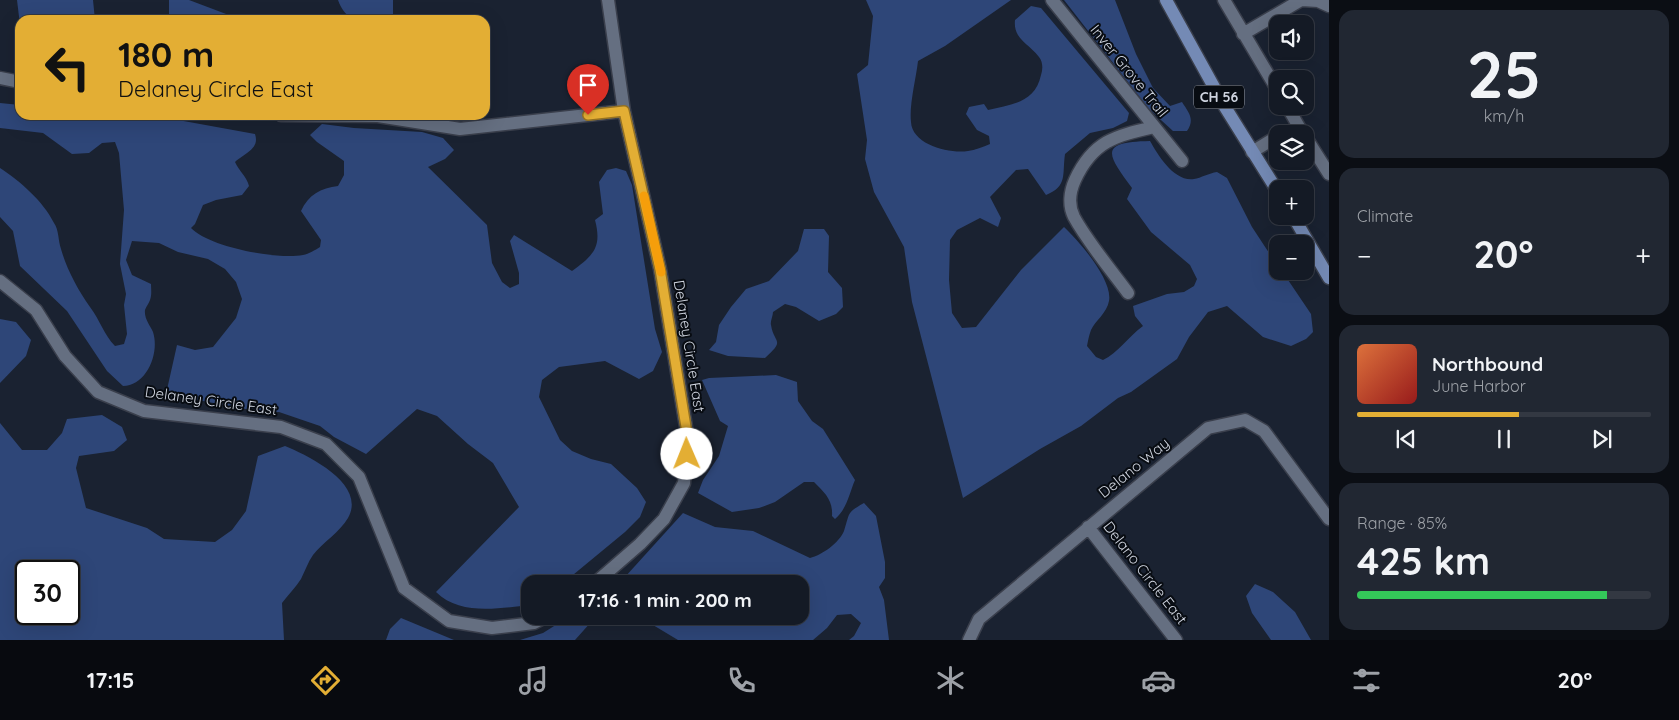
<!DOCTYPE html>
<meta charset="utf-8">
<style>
:root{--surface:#141a25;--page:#212732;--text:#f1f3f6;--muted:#9da1a7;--line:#333842;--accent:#e3ae34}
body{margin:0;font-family:Quicksand,sans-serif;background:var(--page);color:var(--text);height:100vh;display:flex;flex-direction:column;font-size:19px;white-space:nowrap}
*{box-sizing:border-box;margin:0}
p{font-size:16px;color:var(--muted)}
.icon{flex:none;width:28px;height:28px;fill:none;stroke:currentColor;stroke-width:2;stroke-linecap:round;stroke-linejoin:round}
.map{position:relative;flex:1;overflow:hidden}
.sheet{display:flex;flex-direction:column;gap:10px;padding:10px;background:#0b0e14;width:350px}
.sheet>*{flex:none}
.top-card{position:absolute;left:15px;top:15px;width:475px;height:105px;border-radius:15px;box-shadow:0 5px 20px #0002,0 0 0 1px var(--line);background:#e3ae34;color:#111;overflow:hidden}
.buttons{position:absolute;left:1269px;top:15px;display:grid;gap:10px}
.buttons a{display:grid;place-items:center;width:45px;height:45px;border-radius:10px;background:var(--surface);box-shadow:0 5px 20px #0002,0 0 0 1px var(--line);font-size:25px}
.speed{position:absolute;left:15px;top:560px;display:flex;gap:10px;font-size:25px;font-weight:700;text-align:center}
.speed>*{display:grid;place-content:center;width:65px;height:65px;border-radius:50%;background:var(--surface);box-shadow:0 5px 20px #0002,0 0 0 1px var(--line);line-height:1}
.speed .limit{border:2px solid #111;border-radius:8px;background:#fff;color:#111}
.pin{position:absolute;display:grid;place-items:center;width:42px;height:42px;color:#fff;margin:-51px -21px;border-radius:50% 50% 50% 0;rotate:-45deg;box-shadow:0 0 5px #0007}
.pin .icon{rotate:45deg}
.me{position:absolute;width:55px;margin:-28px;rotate:359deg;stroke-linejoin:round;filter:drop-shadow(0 0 4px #0008)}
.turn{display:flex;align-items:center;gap:18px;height:105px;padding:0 20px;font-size:22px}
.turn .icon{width:65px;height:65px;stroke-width:2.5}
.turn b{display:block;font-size:35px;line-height:42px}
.big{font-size:38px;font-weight:800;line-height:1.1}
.sheet .tile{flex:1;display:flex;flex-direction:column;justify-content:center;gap:8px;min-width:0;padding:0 18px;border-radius:15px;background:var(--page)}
.sheet .dial{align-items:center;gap:0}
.dial b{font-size:65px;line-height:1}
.song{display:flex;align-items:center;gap:15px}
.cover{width:60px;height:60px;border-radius:8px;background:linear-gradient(135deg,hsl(20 70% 55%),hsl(0 70% 35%))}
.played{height:5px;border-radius:2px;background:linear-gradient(90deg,var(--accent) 55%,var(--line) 55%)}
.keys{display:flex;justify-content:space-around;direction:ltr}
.heat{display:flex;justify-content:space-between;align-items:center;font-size:28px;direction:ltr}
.charge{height:8px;border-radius:4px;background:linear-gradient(90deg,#34c759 85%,var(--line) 0)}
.trip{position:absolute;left:521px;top:575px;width:288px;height:50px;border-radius:15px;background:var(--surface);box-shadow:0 5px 20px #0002,0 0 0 1px var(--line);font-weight:800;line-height:50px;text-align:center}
.dock{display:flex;height:80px;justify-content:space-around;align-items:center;background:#080a0f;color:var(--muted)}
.dock .icon{width:35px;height:35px}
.dock .on{color:var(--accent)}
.dock b{font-size:22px;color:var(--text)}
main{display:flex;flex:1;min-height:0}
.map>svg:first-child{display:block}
.green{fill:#2e4678;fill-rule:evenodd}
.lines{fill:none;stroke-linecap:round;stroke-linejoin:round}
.minor-casing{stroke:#3a3f4c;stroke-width:15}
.major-casing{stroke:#3a3f4c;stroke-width:15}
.minor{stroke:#656f81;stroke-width:12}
.major{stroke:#748ab5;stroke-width:12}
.route-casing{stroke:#947122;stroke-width:12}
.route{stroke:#e3ae34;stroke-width:9}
.slow{stroke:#f59e0b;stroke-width:9}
.labels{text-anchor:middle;stroke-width:4;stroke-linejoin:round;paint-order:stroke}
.shield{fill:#080c12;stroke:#9397a1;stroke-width:1}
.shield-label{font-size:14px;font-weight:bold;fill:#ced3de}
.street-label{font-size:15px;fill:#ced3de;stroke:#080c12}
</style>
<main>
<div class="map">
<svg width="1329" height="640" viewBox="0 0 1329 640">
<rect width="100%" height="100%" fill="#1a2231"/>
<!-- green -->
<path class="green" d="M17,0H93L95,20H20V25Z
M169,0H189L242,20H169Z
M338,0H393V20C368,20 348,28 338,0Z
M866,0H1011L945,46L918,61C916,79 909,105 911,122C912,145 950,154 968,151C975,150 983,147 990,144L989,136L977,130L966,114L969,107L984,104L988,110C1012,104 1035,103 1041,75C1043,69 1043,62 1039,57C1028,43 1013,39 1015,20L1031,6L1041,8L1129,113L1127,121L1113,128L1090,133L1065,154C1062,175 1068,186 1046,195L1028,169L1016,170L990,197L1001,218L998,227L980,218L957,230L950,240L949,280L952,313L962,328L976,327L1021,270L1064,227C1079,241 1113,280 1109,301C1107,313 1095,321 1091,330C1089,335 1088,341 1087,346L1096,357L1103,360C1118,353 1128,337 1143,326L1135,316L1133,306L1167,294L1184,292L1194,286L1197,279L1190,265L1151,232L1127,199L1132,188C1107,154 1098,142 1150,141C1158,155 1174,182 1194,179C1201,178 1209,173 1217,172L1227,178L1252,227L1277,265L1278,271H1282L1311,314L1313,332L1306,339L1291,346L1263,337L1227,306L1208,312L1189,337L1177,359L1131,392L1118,398L1081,426L1040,449L963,498L912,302L904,247L874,192L865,159L867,140L857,74L868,65L873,16Z
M1064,0H1115L1136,54L1153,88L1170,106L1182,102C1189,113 1195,119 1187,131H1173L1149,109Z
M0,103L20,105V115H129L178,120L255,134C260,149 245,153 235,162C239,171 247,177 249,186L242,195L216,200L203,205L195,224L191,228C209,247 277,260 303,255C309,254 315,250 320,247L321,240L301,211C308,195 321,188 338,186L344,175V161L317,142L310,135L322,124L354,128L422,132L443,138L454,150L445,159L428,167L487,225L492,263L502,282L510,288L519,284V273L510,241L514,235L572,271C594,255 602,247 595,220L603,214L599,182L607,170L616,168L626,171L632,185L655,329L662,352L653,371L639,379L605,361L559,367L542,380L539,397L560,440L572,451L591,459L611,464L637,488L646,502L640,517L625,532L562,584H530V605C499,608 460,616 436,592L519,507L493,463L468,444L437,416L417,409L366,454L334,437L320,426L279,412H262L166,394L177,345L195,350L213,347L236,318L242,299L236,282L225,269L208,259L178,252L159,243L132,241L126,260L132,275L151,284C151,289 152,295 150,300C149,303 146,307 145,310C144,319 150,325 153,332C160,354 146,386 123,386L107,371L67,311L20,266L13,231L0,217V168C20,181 43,201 54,223C59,230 58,240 61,249C67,270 78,290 90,307C100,320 104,335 115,346L124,344L127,334L124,305L126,294L120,264L124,210L119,153L115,142L102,143L89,153L72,154L43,133L0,128Z
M804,229H824L829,236L828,272L842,288L843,307L836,314L819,321L796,307L785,304L773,312C773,316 770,322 771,325C774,344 786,339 765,358L728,356L709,350L716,342L719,325L731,307L746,289L769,281L798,251Z
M0,319L16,322L31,340L26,356L0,383Z
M776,375L797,382L798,401L812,421L823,429L855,480C849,494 847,509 835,519L832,516C833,500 825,493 814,482H804L775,502L759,508L732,512L698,493L703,480L719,456L728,426L720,421L702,380L709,378Z
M102,415L122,427L127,440L114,451L79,456L76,468L86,508L147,528L164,539L215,542L232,530L246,511L258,456L285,446C309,456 367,484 348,518C340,532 323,542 313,555C308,562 305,571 301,579C296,587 288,595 282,603L284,640H0V423L22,450H47L62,433L67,419ZM69,571V614H26V571Z
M864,503L876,516L885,562V578L879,587L884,600L889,640H849L854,636L861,623L851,614L837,615L827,628L813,640H678L638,616H800V584H626L625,577L683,513L715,527L753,531L810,558C822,555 839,543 844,531C850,513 846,513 864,503Z
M1255,584L1273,592L1295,612L1311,640H1271L1252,613L1246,596Z
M570,616H594L592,621L575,640H520L543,633Z
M401,618L454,640H386L390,629Z"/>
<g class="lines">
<defs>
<path id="minor" d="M1052,0L1182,161
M1224,0L1278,91
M1302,0L1318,1L1329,6
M1243,34L1301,0
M0,78L20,82
M1287,106L1303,134
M281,115L378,116L460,129L624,111
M1305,136L1329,174
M1252,152L1278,136
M0,281L36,310L65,356L98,392L144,411L281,427L326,444L359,477L404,588L449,621L492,628L534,623L547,616
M1128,293C1111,270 1087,241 1074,217C1068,205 1070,191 1075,180C1093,141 1115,136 1154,127
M1088,527L1176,640
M594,584L640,544L664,519L684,483L688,439L660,269L624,111L608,0
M969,640L979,619L1208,428L1245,420L1264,431L1329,519"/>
<path id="major" d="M1166,0L1225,107L1278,192
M1293,216L1329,278"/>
</defs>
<!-- minor casing -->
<use href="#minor" class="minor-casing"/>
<!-- major casing -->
<use href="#major" class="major-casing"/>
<!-- minor -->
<use href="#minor" class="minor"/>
<!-- major -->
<use href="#major" class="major"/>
</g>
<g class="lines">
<defs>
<path id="route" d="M588,115L624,111L660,269L688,439L687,454"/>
</defs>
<!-- route casing -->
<use href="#route" class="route-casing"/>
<!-- route -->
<use href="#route" class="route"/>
<!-- slow -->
<path class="slow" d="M644,196L661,272"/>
</g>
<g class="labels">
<!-- shield labels -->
<rect class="shield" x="1194" y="85.5" width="50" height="23" rx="4"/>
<g class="shield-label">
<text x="1219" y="102">CH 56</text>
</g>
<!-- street labels -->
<g class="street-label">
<text transform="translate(1129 71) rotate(51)" y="5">Inver Grove Trail</text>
<text transform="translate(689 346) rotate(81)" y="5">Delaney Circle East</text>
<text transform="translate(211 401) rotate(8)" y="5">Delaney Circle East</text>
<text transform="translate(1134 468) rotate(-39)" y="5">Delano Way</text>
<text transform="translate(1145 573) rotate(52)" y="5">Delano Circle East</text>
</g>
</g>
</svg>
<div class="buttons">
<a><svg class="icon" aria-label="sound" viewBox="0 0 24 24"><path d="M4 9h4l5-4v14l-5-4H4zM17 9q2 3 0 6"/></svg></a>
<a><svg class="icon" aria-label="search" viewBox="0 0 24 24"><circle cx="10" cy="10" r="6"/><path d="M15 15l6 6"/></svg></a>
<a><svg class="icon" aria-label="layers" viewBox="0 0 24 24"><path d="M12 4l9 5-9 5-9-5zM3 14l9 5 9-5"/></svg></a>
<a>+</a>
<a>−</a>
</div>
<div class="speed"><div class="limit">30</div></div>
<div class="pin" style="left:588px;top:115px;background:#d93025"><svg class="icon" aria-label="arrive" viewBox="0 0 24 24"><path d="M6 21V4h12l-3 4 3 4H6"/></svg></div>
<svg class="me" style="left:687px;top:454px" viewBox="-20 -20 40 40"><circle r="19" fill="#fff"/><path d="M0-13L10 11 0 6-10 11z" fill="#e3ae34"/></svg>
<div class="trip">17:16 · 1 min · 200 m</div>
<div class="top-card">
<div class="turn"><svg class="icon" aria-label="left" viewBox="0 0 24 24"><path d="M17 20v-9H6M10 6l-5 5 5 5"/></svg><div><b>180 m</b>Delaney Circle East</div></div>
</div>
</div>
<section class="sheet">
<div class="tile dial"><b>25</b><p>km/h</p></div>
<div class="tile"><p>Climate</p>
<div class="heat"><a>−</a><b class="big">20°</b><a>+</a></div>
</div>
<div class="tile">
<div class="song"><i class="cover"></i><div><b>Northbound</b><p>June Harbor</p></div></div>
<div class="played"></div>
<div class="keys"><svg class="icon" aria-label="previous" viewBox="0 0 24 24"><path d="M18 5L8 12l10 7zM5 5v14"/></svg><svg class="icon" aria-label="pause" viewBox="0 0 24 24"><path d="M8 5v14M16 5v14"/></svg><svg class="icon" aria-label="next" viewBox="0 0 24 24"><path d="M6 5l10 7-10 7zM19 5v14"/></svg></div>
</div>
<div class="tile"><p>Range · 85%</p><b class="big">425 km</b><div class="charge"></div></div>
</section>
</main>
<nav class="dock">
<b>17:15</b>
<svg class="icon on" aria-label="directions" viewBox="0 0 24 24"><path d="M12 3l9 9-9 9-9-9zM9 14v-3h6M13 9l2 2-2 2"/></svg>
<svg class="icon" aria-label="music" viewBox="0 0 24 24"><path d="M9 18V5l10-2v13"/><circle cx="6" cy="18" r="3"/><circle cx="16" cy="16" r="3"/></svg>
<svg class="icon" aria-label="phone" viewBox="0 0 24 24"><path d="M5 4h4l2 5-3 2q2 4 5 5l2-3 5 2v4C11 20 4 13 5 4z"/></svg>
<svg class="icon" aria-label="climate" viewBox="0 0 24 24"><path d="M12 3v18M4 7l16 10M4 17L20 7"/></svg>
<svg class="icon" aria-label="car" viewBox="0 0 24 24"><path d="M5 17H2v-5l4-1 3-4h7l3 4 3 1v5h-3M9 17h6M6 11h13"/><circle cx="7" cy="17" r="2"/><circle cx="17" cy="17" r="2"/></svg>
<svg class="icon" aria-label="filters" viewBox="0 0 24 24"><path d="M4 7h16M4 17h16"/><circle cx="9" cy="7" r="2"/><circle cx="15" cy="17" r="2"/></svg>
<b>20°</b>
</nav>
